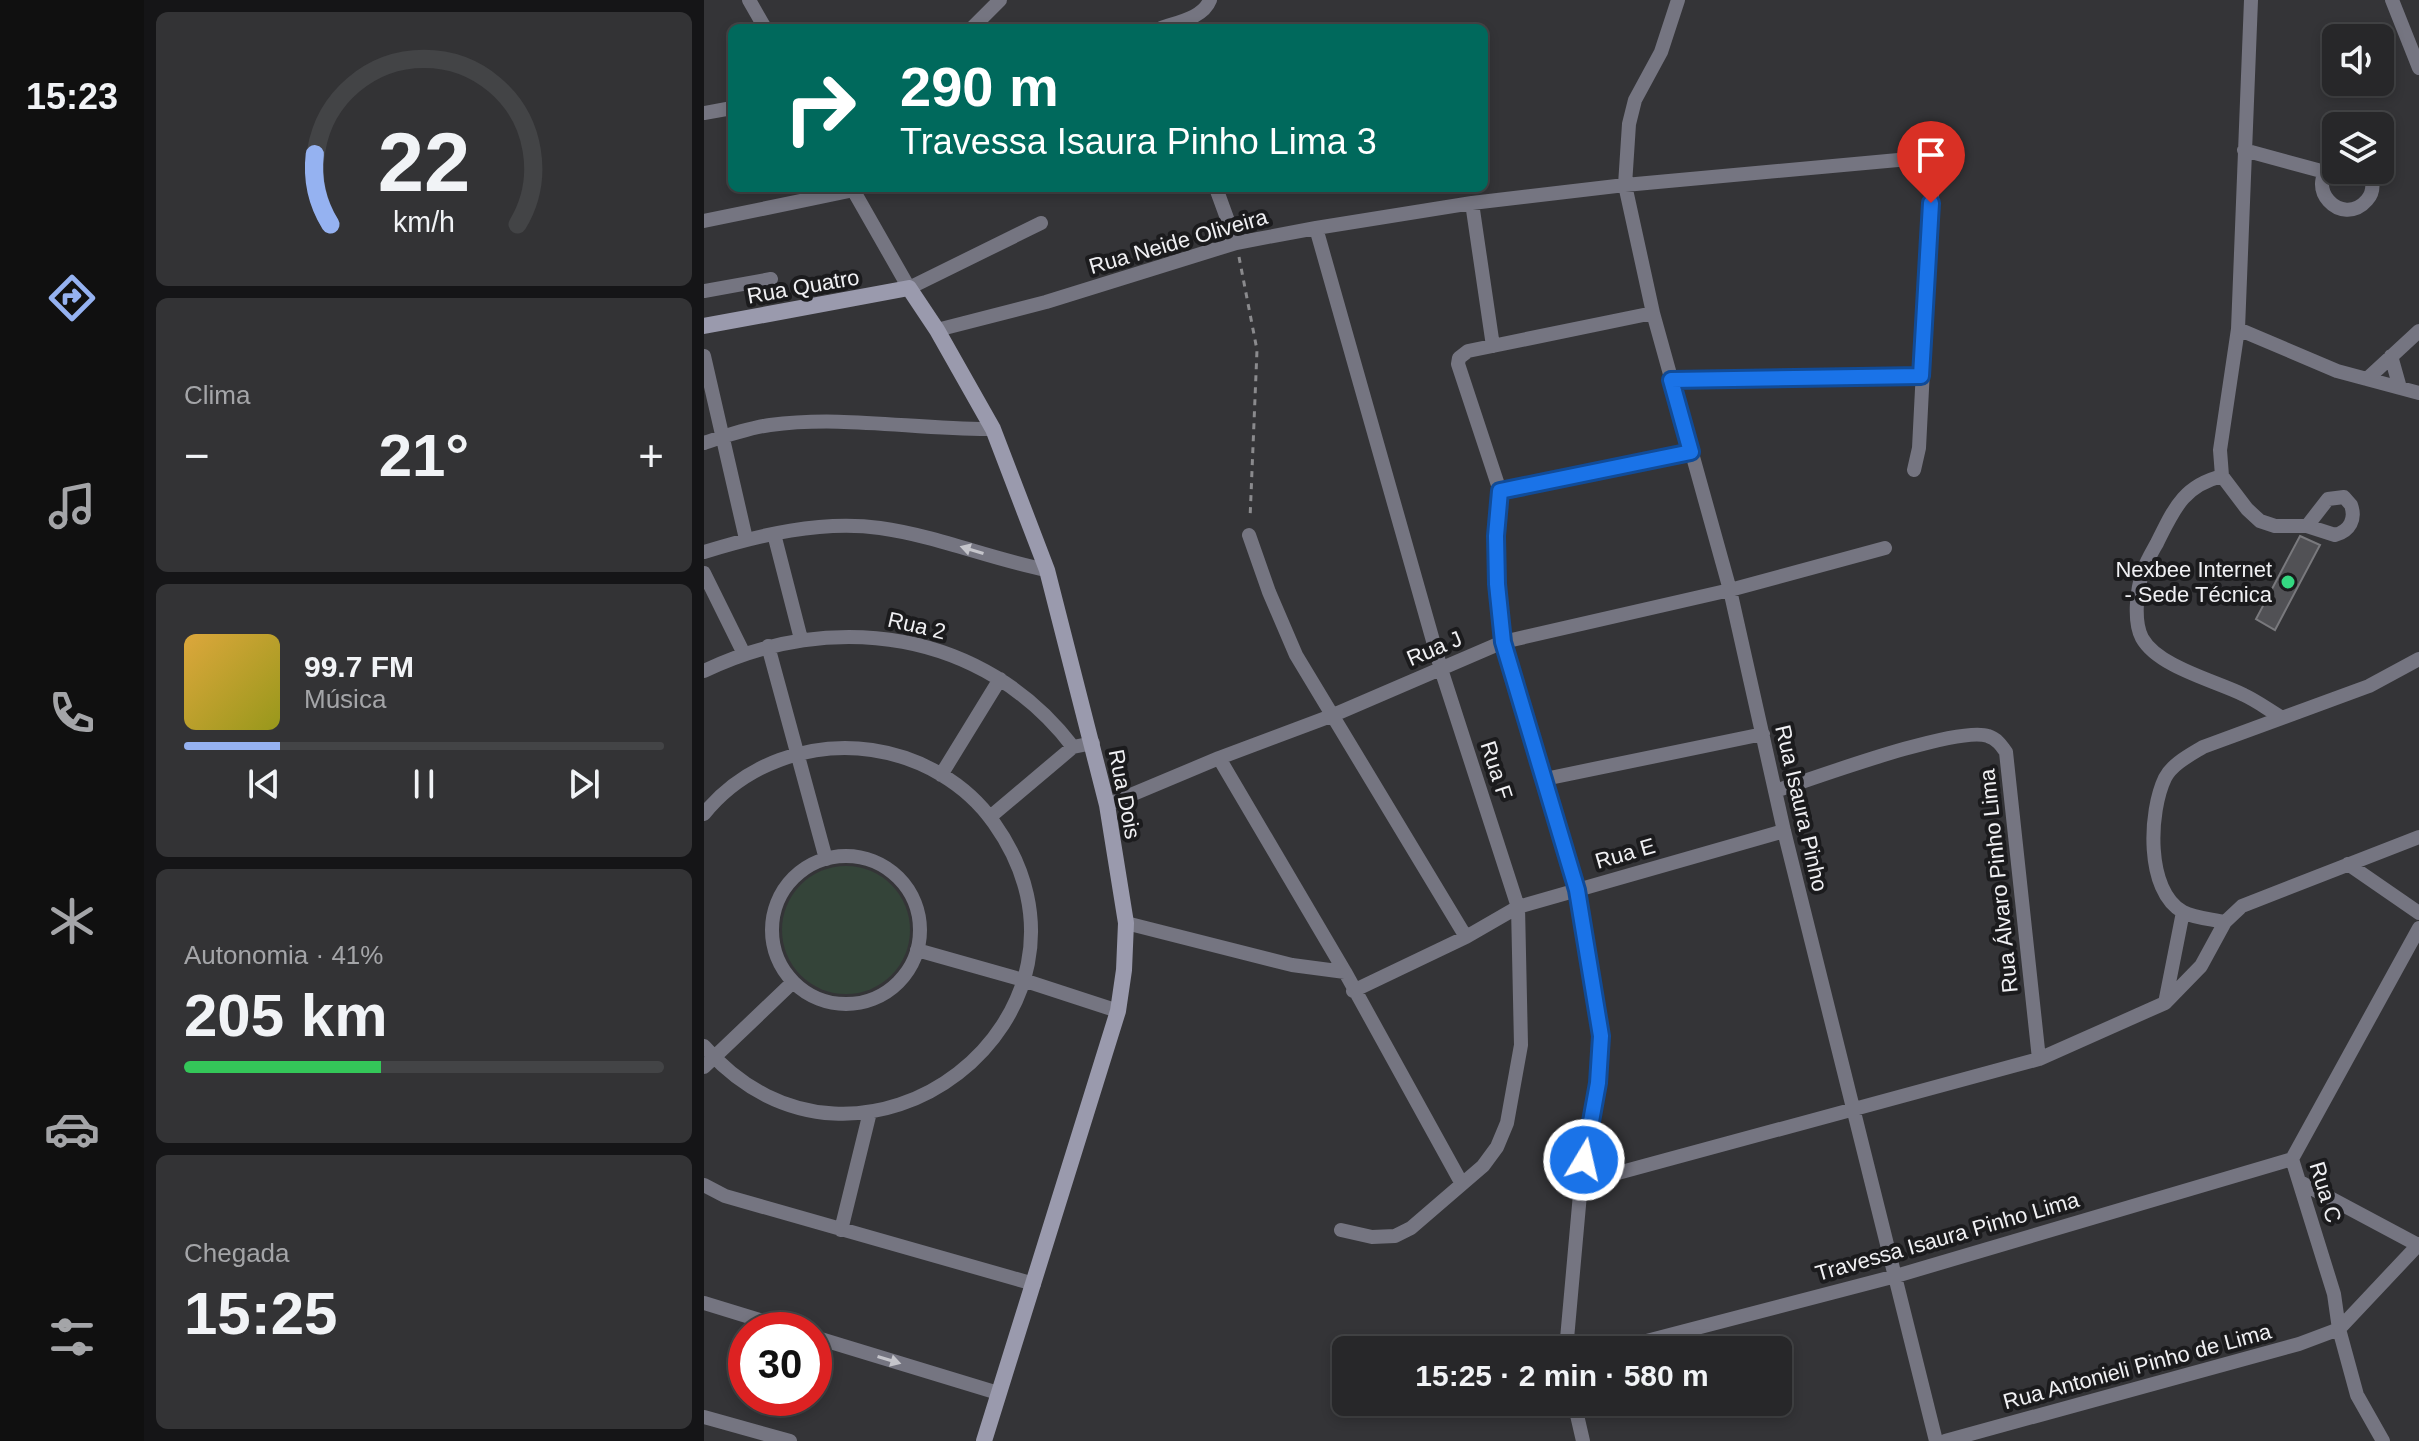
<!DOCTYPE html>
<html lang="pt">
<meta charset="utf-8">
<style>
:root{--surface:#272729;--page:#333335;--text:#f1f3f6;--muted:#a4a5a8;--line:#434446;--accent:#95b2f1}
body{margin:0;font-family:Arial,sans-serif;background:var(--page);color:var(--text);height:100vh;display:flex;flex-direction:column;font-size:30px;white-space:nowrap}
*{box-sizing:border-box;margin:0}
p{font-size:26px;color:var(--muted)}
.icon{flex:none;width:44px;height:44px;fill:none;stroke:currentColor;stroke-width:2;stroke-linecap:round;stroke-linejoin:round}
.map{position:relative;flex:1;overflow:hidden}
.details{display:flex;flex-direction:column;gap:12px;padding:12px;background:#151517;width:560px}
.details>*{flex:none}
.guide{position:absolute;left:24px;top:24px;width:760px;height:168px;border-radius:12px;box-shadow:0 4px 12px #0003,0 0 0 2px var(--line);background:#00695c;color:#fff;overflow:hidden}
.controls{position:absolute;left:1618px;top:24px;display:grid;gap:16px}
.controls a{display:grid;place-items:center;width:72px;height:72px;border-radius:12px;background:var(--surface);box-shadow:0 4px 12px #0003,0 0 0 2px var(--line);font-size:40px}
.speed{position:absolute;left:24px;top:1312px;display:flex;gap:16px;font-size:40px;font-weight:700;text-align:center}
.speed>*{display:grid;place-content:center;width:104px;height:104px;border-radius:50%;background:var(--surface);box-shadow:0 4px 12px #0003,0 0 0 2px var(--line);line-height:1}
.speed .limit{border:12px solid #d22;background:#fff;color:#111}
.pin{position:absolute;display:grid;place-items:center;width:68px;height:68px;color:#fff;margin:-82px -34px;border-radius:50% 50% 50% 0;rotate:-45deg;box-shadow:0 0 8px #0007}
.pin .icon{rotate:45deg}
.me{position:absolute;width:88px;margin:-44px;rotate:9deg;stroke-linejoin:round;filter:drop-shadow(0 0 6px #0008)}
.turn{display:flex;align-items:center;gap:28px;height:168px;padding:0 40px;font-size:36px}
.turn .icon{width:104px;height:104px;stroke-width:2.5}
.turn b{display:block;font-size:56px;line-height:68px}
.big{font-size:60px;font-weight:700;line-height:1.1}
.details .card{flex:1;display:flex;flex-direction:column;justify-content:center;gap:12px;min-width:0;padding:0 28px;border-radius:12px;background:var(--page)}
.details .dial{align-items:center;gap:0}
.dial svg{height:208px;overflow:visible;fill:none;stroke:var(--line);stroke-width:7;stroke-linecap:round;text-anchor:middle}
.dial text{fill:var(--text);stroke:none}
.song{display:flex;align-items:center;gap:24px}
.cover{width:96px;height:96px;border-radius:12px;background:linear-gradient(135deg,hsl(40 70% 55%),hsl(60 70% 35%))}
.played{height:8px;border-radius:4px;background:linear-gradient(90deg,var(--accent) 20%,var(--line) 20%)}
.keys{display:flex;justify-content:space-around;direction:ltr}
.heat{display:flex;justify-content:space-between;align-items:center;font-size:44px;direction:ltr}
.charge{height:12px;border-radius:6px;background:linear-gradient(90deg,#34c759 41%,var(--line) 0)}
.trip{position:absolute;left:628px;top:1336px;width:460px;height:80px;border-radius:12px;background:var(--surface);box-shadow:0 4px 12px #0003,0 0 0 2px var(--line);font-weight:700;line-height:80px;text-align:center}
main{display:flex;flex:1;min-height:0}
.tab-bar{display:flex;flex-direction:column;width:144px;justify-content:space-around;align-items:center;background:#101010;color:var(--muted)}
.tab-bar .icon{width:56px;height:56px}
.tab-bar .selected{color:var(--accent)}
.tab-bar b{font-size:36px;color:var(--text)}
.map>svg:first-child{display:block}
.green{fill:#344439}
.building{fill:#515155;stroke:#79797d;stroke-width:2}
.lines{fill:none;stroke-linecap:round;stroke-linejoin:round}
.path{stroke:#8a8a8d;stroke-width:3;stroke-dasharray:6 6;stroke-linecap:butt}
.street{stroke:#757581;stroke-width:14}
.secondary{stroke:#9a9aad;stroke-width:16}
.oneway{fill:#c5c5cb}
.route-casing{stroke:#114b97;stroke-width:20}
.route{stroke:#1a73e8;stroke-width:14}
.poi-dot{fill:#34d881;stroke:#1b1b1d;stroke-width:3}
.labels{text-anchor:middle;stroke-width:8;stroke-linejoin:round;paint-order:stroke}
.street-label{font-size:22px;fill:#f0f0f3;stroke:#1b1b1d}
.poi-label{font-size:22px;fill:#f0f0f3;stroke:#1b1b1d;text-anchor:end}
</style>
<main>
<nav class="tab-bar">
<b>15:23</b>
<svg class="icon selected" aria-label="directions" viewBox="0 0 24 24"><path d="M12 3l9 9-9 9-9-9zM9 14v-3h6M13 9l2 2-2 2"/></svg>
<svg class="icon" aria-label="music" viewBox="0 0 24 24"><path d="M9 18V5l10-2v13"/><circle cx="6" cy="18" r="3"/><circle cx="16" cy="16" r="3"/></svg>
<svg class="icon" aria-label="phone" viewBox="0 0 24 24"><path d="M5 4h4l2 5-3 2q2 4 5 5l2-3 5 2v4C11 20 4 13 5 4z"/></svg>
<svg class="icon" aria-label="climate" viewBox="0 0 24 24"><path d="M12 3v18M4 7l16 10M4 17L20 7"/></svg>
<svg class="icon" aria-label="car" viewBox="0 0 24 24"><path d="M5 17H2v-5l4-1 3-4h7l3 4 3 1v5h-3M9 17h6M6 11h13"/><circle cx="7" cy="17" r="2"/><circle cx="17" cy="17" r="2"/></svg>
<svg class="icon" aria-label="filters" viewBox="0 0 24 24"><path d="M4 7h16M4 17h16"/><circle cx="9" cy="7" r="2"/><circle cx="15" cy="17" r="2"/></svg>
</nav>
<section class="details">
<div class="card dial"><svg viewBox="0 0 100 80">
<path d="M14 69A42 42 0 1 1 86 69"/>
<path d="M14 69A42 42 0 0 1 8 42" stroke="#95b2f1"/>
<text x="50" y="56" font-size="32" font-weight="700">22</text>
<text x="50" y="72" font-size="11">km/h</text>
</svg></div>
<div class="card"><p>Clima</p>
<div class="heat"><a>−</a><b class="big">21°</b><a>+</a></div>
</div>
<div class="card">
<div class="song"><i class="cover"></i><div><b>99.7 FM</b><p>Música</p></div></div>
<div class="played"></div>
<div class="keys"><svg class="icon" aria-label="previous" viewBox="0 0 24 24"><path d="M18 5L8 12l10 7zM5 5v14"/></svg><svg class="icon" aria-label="pause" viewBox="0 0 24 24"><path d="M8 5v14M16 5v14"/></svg><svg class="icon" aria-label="next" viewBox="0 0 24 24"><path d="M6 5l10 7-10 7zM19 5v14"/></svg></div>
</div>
<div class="card"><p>Autonomia · 41%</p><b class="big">205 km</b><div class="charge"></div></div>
<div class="card"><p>Chegada</p><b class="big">15:25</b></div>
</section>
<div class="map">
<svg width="1715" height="1441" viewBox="0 0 1715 1441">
<rect width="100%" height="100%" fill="#343437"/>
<!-- green -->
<path class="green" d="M78 930a64 64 0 1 1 128 0a64 64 0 1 1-128 0Z"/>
<!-- building -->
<path class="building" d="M1596,536L1616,545L1571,630L1552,619Z"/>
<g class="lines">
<!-- path -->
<path class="path" d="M535,257L553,350L546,519"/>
<!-- street -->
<path class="street" d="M45,0L61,28
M974,0L957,52L931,100L925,124L921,185L949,313L1026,590L1080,831L1232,1441
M1547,0L1534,329L1516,450L1518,476L1543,509L1556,521L1571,526H1603L1631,535C1646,531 1652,519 1647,505L1640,497L1624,499L1603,526
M1688,0L1715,68
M268,28L296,0
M457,28C474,22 499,18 506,0
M0,113L28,108
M1540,150L1621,172
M1632,161C1596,186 1638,229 1663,200C1671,191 1669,180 1664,170
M148,188L205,288L337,223
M512,188L532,243
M768,203L789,346
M0,221L150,190
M612,228L737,669L814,907L817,1045L803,1123L793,1147L779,1166L707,1228L691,1236L668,1237L637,1230
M0,291L67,279
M1534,329L1633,371L1715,393
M233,330L342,302L532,243L612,228L768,203L921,185L1216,158L1226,164L1229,174L1215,448L1210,470
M0,356L42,539
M1687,356L1696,388
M1663,379L1715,331
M967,380L1217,376
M0,443C21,436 44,428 66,425C140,415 215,430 289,429
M1518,476C1479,486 1470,509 1453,543C1448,552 1442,562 1439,571C1433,589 1429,621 1438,638C1454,667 1512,681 1540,695C1553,701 1565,710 1577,717
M796,491L987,452
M70,534L97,639
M545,535L565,592L592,655L762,937
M0,552C55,535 117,520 176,528C233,536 287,559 343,570
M0,573L40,654
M64,646L122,859
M0,671C128,609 280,630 369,747L389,743
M515,758L641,972L758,1184
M237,775L296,679
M841,779L1059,734
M1071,791C1108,779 1254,725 1284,736C1293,739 1297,745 1302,752L1335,1059
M403,805L515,758L627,716L799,642L1026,590L1181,548
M0,814C40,764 106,741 168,750C216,757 262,783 290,823C426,1014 155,1225 0,1046
M286,817L369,747
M68 930a74 74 0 1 1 148 0a74 74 0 1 1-148 0Z
M1644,864L1715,913
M1521,922C1508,919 1490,918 1479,912C1441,891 1445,811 1461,778C1468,764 1486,755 1499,747L1665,686L1715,659
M422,923L588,965L641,972
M213,950L319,980L414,1011
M649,991L762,937L814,907L1080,831
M1461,1003L1479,912
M0,1067L89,982
M1596,1182L1714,1245
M877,1183L1335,1059L1461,1003L1497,966L1521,922L1538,906L1715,837
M0,1185L21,1196L330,1284
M137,1230L166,1112
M0,1303L88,1330
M110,1337L294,1393
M862,1350L877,1183L894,1083L897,1036L873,890L799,642L793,584L792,536L796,491L754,364L755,358L764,351L949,313
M908,1350L1192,1276L1588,1159
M870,1402L879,1441
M0,1417L86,1441
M1241,1441L1595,1344L1635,1329L1715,1244
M1679,1441L1653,1395L1635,1329L1630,1294L1588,1159L1715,928"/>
<!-- secondary -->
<path class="secondary" d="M0,326L205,288L233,330L289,429L343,570L403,805L422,923L420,970L414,1011L280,1441"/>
</g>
<!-- one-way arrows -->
<defs><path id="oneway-solid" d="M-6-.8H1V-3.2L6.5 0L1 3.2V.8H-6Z" transform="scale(2)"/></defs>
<g class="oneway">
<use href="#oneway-solid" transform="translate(268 550) rotate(-163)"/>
<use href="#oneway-solid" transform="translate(185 1360) rotate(17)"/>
</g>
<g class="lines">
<defs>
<path id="route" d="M880,1160L894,1083L897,1036L873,890L799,642L793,584L792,536L796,491L987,452L967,380L1217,376L1227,203"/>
</defs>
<!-- route casing -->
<use href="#route" class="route-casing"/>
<!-- route -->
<use href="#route" class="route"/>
</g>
<!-- markers -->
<circle class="poi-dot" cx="1584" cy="582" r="8"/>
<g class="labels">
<!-- street labels -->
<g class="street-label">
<text transform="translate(474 241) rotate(-16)" y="8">Rua Neide Oliveira</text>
<text transform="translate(99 286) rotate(-10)" y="8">Rua Quatro</text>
<text transform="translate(213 625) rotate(13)" y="8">Rua 2</text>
<text transform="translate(730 648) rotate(-23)" y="8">Rua J</text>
<text transform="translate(793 770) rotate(72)" y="8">Rua F</text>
<text transform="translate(421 794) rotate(79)" y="8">Rua Dois</text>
<text transform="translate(1098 808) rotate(77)" y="8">Rua Isaura Pinho</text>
<text transform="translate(921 853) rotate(-16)" y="8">Rua E</text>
<text transform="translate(1294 881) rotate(-96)" y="8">Rua Álvaro Pinho Lima</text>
<text transform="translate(1622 1192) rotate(73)" y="8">Rua C</text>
<text transform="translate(1243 1236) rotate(-16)" y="8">Travessa Isaura Pinho Lima</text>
<text transform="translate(1433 1366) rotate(-15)" y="8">Rua Antonieli Pinho de Lima</text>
</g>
<!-- poi labels -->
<g class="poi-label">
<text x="1568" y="577">Nexbee Internet<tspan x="1568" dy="25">- Sede Técnica</tspan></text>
</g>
</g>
</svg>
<div class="controls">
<a><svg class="icon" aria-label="sound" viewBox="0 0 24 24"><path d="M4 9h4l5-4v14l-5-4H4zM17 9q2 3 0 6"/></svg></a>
<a><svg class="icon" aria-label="layers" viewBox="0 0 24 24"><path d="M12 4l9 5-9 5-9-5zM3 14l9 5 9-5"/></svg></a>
</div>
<div class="speed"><div class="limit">30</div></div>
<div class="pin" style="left:1227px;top:203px;background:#d93025"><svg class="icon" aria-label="arrive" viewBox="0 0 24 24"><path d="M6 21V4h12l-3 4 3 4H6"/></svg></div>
<svg class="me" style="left:880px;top:1160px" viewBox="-20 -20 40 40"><circle r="17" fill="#1a73e8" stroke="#fff" stroke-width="3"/><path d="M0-11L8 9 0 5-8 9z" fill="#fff"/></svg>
<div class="trip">15:25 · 2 min · 580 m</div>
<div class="guide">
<div class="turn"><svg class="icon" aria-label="right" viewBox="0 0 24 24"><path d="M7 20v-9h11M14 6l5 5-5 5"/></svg><div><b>290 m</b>Travessa Isaura Pinho Lima 3</div></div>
</div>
</div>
</main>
